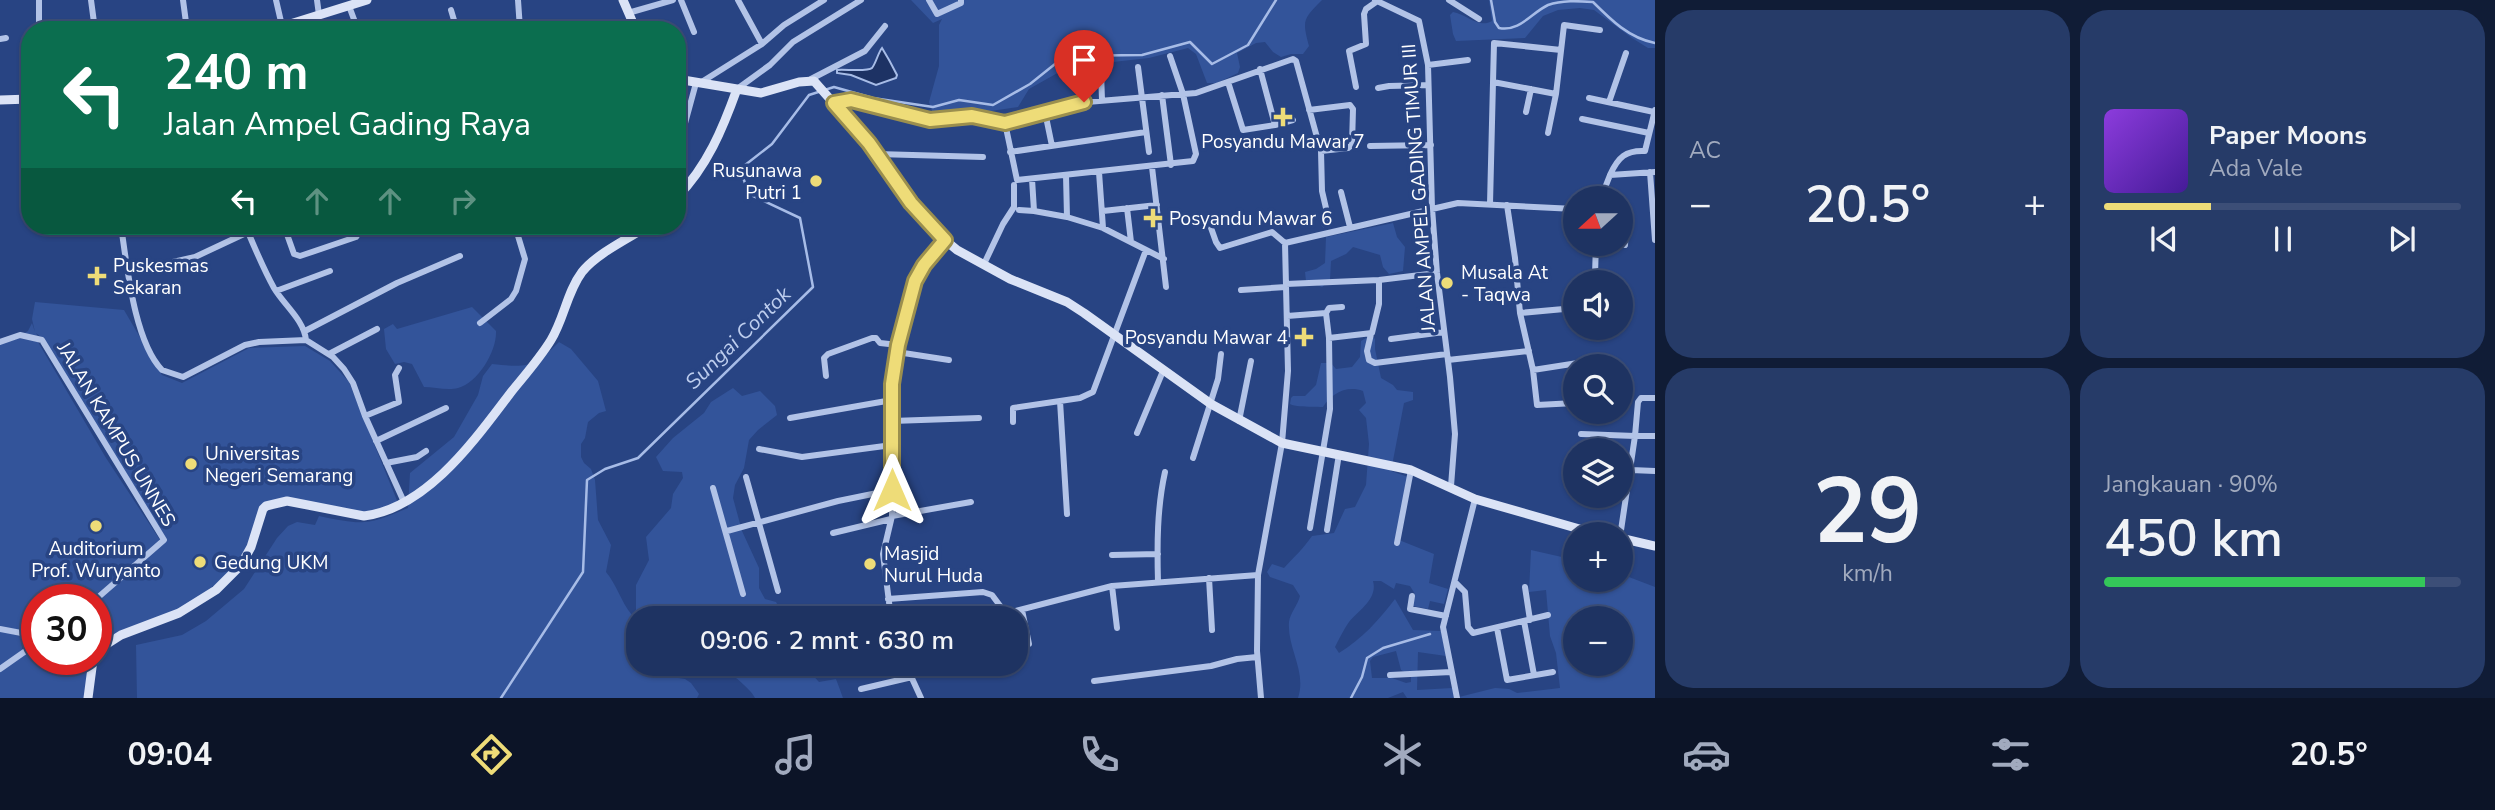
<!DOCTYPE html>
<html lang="id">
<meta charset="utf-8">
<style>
:root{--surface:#1e3362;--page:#263b68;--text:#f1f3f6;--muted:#a1aabe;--line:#3c4e77;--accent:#eedc78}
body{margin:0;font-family:"Nunito Sans",sans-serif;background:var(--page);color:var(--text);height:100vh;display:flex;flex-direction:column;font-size:26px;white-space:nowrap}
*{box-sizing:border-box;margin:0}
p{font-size:23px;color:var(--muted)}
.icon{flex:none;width:38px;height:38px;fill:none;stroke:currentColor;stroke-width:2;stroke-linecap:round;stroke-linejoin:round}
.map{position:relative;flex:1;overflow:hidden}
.details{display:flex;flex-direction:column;gap:10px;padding:10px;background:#101c36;width:840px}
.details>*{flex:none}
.banner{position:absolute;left:21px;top:21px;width:665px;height:214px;border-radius:28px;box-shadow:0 2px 5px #0004,0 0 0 2px var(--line);background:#0b6e4f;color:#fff;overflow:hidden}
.needle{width:46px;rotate:249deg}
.controls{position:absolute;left:1563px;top:186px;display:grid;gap:14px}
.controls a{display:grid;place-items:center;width:70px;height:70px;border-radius:50%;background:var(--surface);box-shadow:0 2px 5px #0004,0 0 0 2px var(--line);font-size:35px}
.speed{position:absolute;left:21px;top:584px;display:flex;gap:14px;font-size:35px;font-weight:700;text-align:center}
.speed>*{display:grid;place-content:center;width:91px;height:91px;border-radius:50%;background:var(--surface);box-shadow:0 2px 5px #0004,0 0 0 2px var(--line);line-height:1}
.speed .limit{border:10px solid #d22;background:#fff;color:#111}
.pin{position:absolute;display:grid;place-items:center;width:60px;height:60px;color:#fff;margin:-72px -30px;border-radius:50% 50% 50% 0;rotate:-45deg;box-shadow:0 0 7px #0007}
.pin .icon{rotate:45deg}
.me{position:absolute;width:77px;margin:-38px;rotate:0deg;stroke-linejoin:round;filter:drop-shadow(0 0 5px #0008)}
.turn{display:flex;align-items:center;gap:24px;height:147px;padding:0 28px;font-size:32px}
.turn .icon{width:91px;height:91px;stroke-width:2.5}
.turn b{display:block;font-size:49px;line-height:60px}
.lanes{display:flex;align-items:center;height:66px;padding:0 28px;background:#0003;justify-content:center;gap:35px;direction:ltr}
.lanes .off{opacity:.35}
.big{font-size:52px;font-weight:600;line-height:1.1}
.details .tile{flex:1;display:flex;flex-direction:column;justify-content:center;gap:10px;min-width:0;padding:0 24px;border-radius:28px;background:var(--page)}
.details .dial{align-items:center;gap:0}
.dial b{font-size:91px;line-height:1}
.song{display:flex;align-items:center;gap:21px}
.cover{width:84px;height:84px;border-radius:10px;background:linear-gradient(135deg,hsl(270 70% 55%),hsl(260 70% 35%))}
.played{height:7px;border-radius:4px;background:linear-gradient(90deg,var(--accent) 30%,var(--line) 30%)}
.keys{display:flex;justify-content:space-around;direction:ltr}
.heat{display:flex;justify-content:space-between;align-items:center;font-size:38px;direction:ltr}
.charge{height:10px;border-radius:5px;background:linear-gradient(90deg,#34c759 90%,var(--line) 0)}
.details .tiles{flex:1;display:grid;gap:10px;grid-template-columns:repeat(2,1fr)}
.trip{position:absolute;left:626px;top:606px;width:402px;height:70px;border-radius:28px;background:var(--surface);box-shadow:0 2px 5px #0004,0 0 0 2px var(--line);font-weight:600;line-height:70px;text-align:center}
.menu{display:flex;height:112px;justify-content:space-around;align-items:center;background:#0c1427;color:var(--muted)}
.menu .icon{width:49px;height:49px}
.menu .selected{color:var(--accent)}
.menu b{font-size:32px;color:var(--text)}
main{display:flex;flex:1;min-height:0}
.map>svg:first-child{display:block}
.green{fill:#33549a;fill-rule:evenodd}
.water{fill:#1d3264;stroke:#a7bce7;stroke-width:2}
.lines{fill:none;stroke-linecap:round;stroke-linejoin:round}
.stream{stroke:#a7bce7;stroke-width:2.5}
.minor{stroke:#b2c3e7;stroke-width:6}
.secondary{stroke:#dbe3f6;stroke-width:9}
.route-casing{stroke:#9b8f4e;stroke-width:18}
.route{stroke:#eedc78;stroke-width:12}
.poi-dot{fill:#eedc78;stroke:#284483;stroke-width:2.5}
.labels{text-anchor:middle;stroke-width:7;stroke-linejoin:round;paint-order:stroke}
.poi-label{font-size:19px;fill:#fff;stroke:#284483;text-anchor:start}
.street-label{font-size:19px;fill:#fff;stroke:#284483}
.water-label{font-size:21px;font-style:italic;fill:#bdcdee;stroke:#284483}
</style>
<main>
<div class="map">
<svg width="1655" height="698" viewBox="0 0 1655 698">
<rect width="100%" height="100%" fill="#284483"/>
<!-- green -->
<path class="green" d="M911,0H1322C1303,19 1302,20 1309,46L1303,54H1291L1281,57L1273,52L1265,42L1256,43L1237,53L1240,67L1238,73L1217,83H1207L1196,54L1188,48L1149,58L1113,62L1097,60L1070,66L1029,89L1018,107L991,111L978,109L933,114L929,102L939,66V25L942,19L933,23Z
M1489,0H1655V48H1648L1632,38L1594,10L1580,8L1558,10L1543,16L1525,38L1456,41L1453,34L1450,15L1453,12C1466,14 1479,29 1492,21Z
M1393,223L1397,237L1405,247L1403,271L1389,274L1383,267L1380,255L1353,247L1346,254L1331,261L1330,280L1322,287L1306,281L1305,272L1316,269L1325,263L1326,237Z
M35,302L124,310L162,375L182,383L249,348L305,346L330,361L349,382L398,503L365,514L267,503C259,521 253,541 242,557C212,604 144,624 96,647V602L166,540L43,339L36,333L38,337L23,334L28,331L32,323L35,332L32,319Z
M472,307L496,331C497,351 478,383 458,388C448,391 434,387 424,387L412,364L404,362L395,364L386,349L384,329L393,324L397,329Z
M1371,335L1375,339V349L1381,378L1393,385L1397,390L1413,392V400L1404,403L1391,471L1408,477L1399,540L1434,554L1429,583L1448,589L1444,604L1430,601L1428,609L1413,606L1415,594L1410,586L1396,583L1394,589L1381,581H1373C1378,599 1359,610 1349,622C1344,629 1339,639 1335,647L1339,653C1362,639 1379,620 1395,599L1413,630L1441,631L1446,656L1418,652L1417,690L1452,688L1455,698H1407L1403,692L1388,698H1298C1307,671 1287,649 1289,622C1290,613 1298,605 1300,596L1293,585L1270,577L1267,572L1272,564L1284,568C1295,556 1303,549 1312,536L1334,533L1345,509L1355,507L1366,485L1369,444L1366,418L1359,410L1366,403L1363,391C1346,385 1331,394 1323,407C1313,406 1298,408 1290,404L1291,398L1293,396H1305L1316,385L1321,363H1331L1336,369L1352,367L1360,357L1361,341ZM1396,651L1401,670L1411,675V682L1406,683L1392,678H1372L1370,661L1373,657Z
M19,338L38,342L106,458L160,540L93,600H37V635L0,628V344Z
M559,342L571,349L598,381L606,411L599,413L588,422L585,438L581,444V457L584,463L591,469L595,480L598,520L611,545L606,572C617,585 621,602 632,615L636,610V585L649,560L646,537L671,508L673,494L683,478L682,472L663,471L656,457L673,438L704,413L711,402L733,388L742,396L760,391L775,406L777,415L758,430L749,440L744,468L735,485L733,498L742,531L759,568V588L765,599L776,602L784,618H639V627L631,622L626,635L630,647L639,654V663H651L672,677L685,679L691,683L699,694L697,698H137L136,645L182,635L206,621L244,589L277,538L288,526L297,522L315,525L319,516C363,525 366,526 408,508L410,473L454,437L478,395L483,376L492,364C528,368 534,367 559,342Z
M1531,550L1575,560V579H1620L1621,574L1655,587V698H1455L1495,688L1509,689L1517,693L1560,688L1556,653L1550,636L1546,590L1529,592ZM1575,618H1620V663H1575Z
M0,631L20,636L23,652L0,667Z
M37,645V660H90L85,698H0V671Z
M704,663H807V669L819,682L836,679L843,698H755C751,689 726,668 715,665C711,664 707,665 704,663Z"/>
<!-- water -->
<path class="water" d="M882,48C887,56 892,65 897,75L896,78L876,85L851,75L837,73V70C844,69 868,72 872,68C876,63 878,53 882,48Z"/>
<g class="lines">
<!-- stream -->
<path class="stream" d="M1491,0L1495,22L1499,28C1520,32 1531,13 1548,5C1562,0 1578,1 1593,2C1611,20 1629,38 1655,43
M501,698L583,572L587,480L605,469L638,458L813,287L800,218L749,194L740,169L772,144L809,95L834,87L873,98L933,107L959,100L993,105L1030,84L1065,56L1142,55L1190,42L1212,64L1248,45L1276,0
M1351,698L1362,677L1367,658L1383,648L1430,634"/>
<!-- minor -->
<path class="minor" d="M91,0L95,30
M183,0L187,30
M276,0L282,26
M317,0L319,15
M518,0L520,29
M681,0L694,32
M738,0L762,44
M929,0L937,14L961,3V0
M1375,0L1419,21L1428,65L1432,208L1437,273L1450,377L1455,434L1451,486
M1449,0L1479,19
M349,6L358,30
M451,10L457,30
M628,13L673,0
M39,30V0
M464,30L520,27
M0,39L6,38
M1428,65L1468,60
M1138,67L1149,152
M1101,72L1102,100
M811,79L865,51L885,26
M1228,82L1243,130L1275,125L1260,69
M1493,82L1494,43L1561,50
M700,83L762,44L784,25L824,0
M1356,87L1349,51L1366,44L1364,14L1366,9L1376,2
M1378,88L1389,86L1428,85
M737,89L770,65L793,42L861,0
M1162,95L1171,165
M1589,98L1654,112
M1609,102L1626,53
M834,103L851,100L930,120L972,116L1005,123L1075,103L1196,93L1293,59L1296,61L1318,141L1321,151L1348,148L1352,145L1353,109L1350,105L1309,110
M1045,112L1052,146
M1526,112L1531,89
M1582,119L1649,133
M1005,123L1017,180L1193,161L1196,154L1183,94L1170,56
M1275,125L1293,120
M1548,133L1556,94L1564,25L1600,30
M677,142L684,127L696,83
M1370,146L1431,145
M1321,151L1322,191L1329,221L1324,224
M1010,152L1146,132
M877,154L983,157
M1152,167L1166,287
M1099,172L1103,228
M1650,172L1655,240
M1066,175L1067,217
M1610,175C1618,157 1626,150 1645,151L1655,110
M1032,179L1034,211L1067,217L1103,228L1164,259
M1341,192L1350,227
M1601,198L1610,175L1655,172
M1490,204L1493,82L1556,94
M1507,205L1515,258L1520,313L1533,370L1537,405L1575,403
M1127,208L1131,242
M1019,210L1034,211
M1103,211L1157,205
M1620,213L1627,215L1625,245
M1210,225L1216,242L1220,248L1272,232L1285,243
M121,226C127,265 134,341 162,370L183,377L245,345L259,342L306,340
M284,226L294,254L300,256L356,237L360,231L359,226
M248,232C256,251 264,270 274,288C284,305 304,320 306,340L333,357L344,369L353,383L365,416L404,502
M122,233L150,226
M984,264L1003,224L1014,207V185
M129,272L195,257L261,226
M1595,275L1596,243
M1286,284L1379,280L1437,273
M1241,290L1286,287
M276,291L330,271
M1520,313L1575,308
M1287,316L1326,313
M480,323L511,299L516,291L525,259L515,226
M305,331L397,283L460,256
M1371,334L1367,351L1369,360L1375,363L1447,354
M1329,338L1372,333L1379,304V280
M1391,339L1444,332
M0,342L20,335L42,340L164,540L95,600
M897,352L949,360
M329,354L377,329
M1448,360L1529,351
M1533,370L1597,360
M826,376L824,358L828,354L872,338H876L880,343L898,345
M1620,400H1625
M365,416L399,402L395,375L399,368
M790,418L892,400
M892,421L979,418
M1239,421L1251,361
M1013,422V408L1060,401
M1137,433L1163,371
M1581,434L1635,436L1638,402L1641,398H1655
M376,441L446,408
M759,449L802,457L892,445
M1193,458L1218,379L1221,354
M386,463L417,457L426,451
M1631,470L1655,471
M746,477L778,591
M713,488L743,594
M1067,514L1060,401L1080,398L1093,392L1146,250
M892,516L971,502
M1310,528L1330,409L1329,338L1326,313L1329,308L1342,307
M1327,530L1339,454
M727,531L838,501L892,490
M833,533L891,519
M1620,537L1635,436H1655
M1397,543L1411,470
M1112,555L1158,554
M1209,578L1212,630
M1158,582C1157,545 1157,508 1165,472
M1455,582L1465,592L1468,627L1473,633L1548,615
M1112,586L1117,628
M1525,587L1530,620
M1412,596L1410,609L1446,616
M888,599L983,592L992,595L1004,611L1012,612L1112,586L1258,575
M1022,610L1029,644
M878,618L891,615
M891,618L883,554L892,516V384L898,345L915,281L924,265L945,240
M1524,621L1534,675
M1497,628L1507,680L1553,672
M0,629L37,636
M905,663L921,698
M0,669L37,643
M908,669L923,663
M1390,675L1451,672
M1094,681L1211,666L1237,659L1257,657
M861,689L912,677
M1261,698L1257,651L1258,575L1282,443L1288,371L1285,243L1458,203L1575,209
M1457,698L1443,627L1475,499"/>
<!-- secondary -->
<path class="secondary" d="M623,0L636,30
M271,30L367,0
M677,79L761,93L799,82L814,81L869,143L911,203L945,240L957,250L1010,279L1067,302L1084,313L1211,404L1282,443L1411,470L1475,499L1597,534
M0,100L30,99
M677,197C707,167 723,128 737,89
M1620,538L1655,546
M96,651L121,635L179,613L216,590L241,565L251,547L263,509L266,506L287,501L364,516C428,508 476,438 512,391C525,375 540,358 551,340C564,319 567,292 582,272C596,254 629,238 648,226
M88,698L93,660"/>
</g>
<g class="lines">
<defs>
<path id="route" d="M892,490V384L898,345L915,281L924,265L945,240L911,203L869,143L834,103L851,100L930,120L972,116L1005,123L1084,102"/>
</defs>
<!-- route casing -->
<use href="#route" class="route-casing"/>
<!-- route -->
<use href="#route" class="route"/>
</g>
<!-- markers -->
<g class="poi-dot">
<path d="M1279.5 106.5h7v7h7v7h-7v7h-7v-7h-7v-7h7z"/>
<circle cx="816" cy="181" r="7"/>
<path d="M1149.5 207.5h7v7h7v7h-7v7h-7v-7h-7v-7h7z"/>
<path d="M93.5 265.5h7v7h7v7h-7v7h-7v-7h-7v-7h7z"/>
<circle cx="1447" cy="283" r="7"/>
<path d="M1300.5 326.5h7v7h7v7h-7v7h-7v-7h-7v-7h7z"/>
<circle cx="191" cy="464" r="7"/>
<circle cx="96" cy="526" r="7"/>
<circle cx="200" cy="562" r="7"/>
<circle cx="870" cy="564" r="7"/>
</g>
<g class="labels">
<!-- poi labels -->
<g class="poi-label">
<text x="1283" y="148" text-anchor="middle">Posyandu Mawar 7</text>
<text x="802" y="177" text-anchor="end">Rusunawa<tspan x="802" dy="22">Putri 1</tspan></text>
<text x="1169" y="225">Posyandu Mawar 6</text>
<text x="113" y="272">Puskesmas<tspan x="113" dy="22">Sekaran</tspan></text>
<text x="1461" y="279">Musala At<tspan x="1461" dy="22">- Taqwa</tspan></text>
<text x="1288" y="344" text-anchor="end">Posyandu Mawar 4</text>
<text x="205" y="460">Universitas<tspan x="205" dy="22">Negeri Semarang</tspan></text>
<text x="96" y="555" text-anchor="middle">Auditorium<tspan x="96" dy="22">Prof. Wuryanto</tspan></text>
<text x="884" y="560">Masjid<tspan x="884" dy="22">Nurul Huda</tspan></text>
<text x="214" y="569">Gedung UKM</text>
</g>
<!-- street labels -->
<g class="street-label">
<text transform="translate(1418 188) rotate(-94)" y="7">JALAN AMPEL GADING TIMUR III</text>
<text transform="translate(117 434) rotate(59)" y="7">JALAN KAMPUS UNNES</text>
</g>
<!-- water labels -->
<g class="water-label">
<text transform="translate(738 338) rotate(-44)" y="7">Sungai Contok</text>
</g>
</g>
</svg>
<div class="controls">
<a><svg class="needle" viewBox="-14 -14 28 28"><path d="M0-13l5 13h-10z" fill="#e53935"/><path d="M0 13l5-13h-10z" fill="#a1aabe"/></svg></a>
<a><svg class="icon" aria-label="sound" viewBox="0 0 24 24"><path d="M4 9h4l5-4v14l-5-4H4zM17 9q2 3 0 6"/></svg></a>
<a><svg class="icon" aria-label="search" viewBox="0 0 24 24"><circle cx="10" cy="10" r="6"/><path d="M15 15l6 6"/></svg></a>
<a><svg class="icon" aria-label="layers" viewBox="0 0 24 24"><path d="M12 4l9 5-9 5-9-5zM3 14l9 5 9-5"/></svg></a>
<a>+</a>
<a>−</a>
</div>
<div class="speed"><div class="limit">30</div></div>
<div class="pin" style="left:1084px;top:102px;background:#d93025"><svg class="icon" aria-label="arrive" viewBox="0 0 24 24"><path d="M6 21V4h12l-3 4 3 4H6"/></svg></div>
<svg class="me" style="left:892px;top:490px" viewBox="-20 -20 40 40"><path d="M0-17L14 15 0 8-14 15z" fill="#eedc78" stroke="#fff" stroke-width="4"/></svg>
<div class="trip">09:06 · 2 mnt · 630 m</div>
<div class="banner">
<div class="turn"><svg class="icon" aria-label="left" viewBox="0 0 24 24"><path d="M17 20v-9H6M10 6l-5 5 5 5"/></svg><div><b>240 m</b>Jalan Ampel Gading Raya</div></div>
<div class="lanes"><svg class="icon" aria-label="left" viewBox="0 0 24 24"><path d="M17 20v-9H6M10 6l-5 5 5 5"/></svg><svg class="icon off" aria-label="ahead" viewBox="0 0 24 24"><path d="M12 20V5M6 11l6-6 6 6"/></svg><svg class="icon off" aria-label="ahead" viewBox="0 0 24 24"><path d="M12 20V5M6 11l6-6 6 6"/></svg><svg class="icon off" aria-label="right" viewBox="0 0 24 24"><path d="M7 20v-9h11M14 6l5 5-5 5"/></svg></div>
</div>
</div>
<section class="details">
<div class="tiles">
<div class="tile"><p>AC</p>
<div class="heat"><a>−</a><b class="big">20.5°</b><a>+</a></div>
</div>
<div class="tile">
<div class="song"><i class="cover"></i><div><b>Paper Moons</b><p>Ada Vale</p></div></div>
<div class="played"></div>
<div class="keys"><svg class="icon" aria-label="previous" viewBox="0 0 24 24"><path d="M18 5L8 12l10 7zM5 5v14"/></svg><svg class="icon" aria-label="pause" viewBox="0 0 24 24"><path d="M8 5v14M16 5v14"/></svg><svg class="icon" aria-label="next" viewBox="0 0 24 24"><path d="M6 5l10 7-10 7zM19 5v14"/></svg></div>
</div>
<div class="tile dial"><b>29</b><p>km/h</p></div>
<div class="tile"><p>Jangkauan · 90%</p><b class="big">450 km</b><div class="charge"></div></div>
</div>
</section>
</main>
<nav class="menu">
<b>09:04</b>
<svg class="icon selected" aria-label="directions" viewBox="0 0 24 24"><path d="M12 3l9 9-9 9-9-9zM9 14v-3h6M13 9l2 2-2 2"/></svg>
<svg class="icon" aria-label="music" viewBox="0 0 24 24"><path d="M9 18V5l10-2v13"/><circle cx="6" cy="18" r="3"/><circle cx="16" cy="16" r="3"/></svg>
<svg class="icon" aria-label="phone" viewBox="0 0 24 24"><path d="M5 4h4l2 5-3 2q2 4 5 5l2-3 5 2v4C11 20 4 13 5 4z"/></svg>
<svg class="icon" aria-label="climate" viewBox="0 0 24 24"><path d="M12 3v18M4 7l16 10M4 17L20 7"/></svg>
<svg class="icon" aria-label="car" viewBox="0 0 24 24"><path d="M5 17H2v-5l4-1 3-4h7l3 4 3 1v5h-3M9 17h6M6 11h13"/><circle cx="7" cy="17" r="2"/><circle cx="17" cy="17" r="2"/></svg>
<svg class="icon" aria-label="filters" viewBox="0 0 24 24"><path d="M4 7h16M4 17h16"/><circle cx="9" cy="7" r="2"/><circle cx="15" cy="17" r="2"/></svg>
<b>20.5°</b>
</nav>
